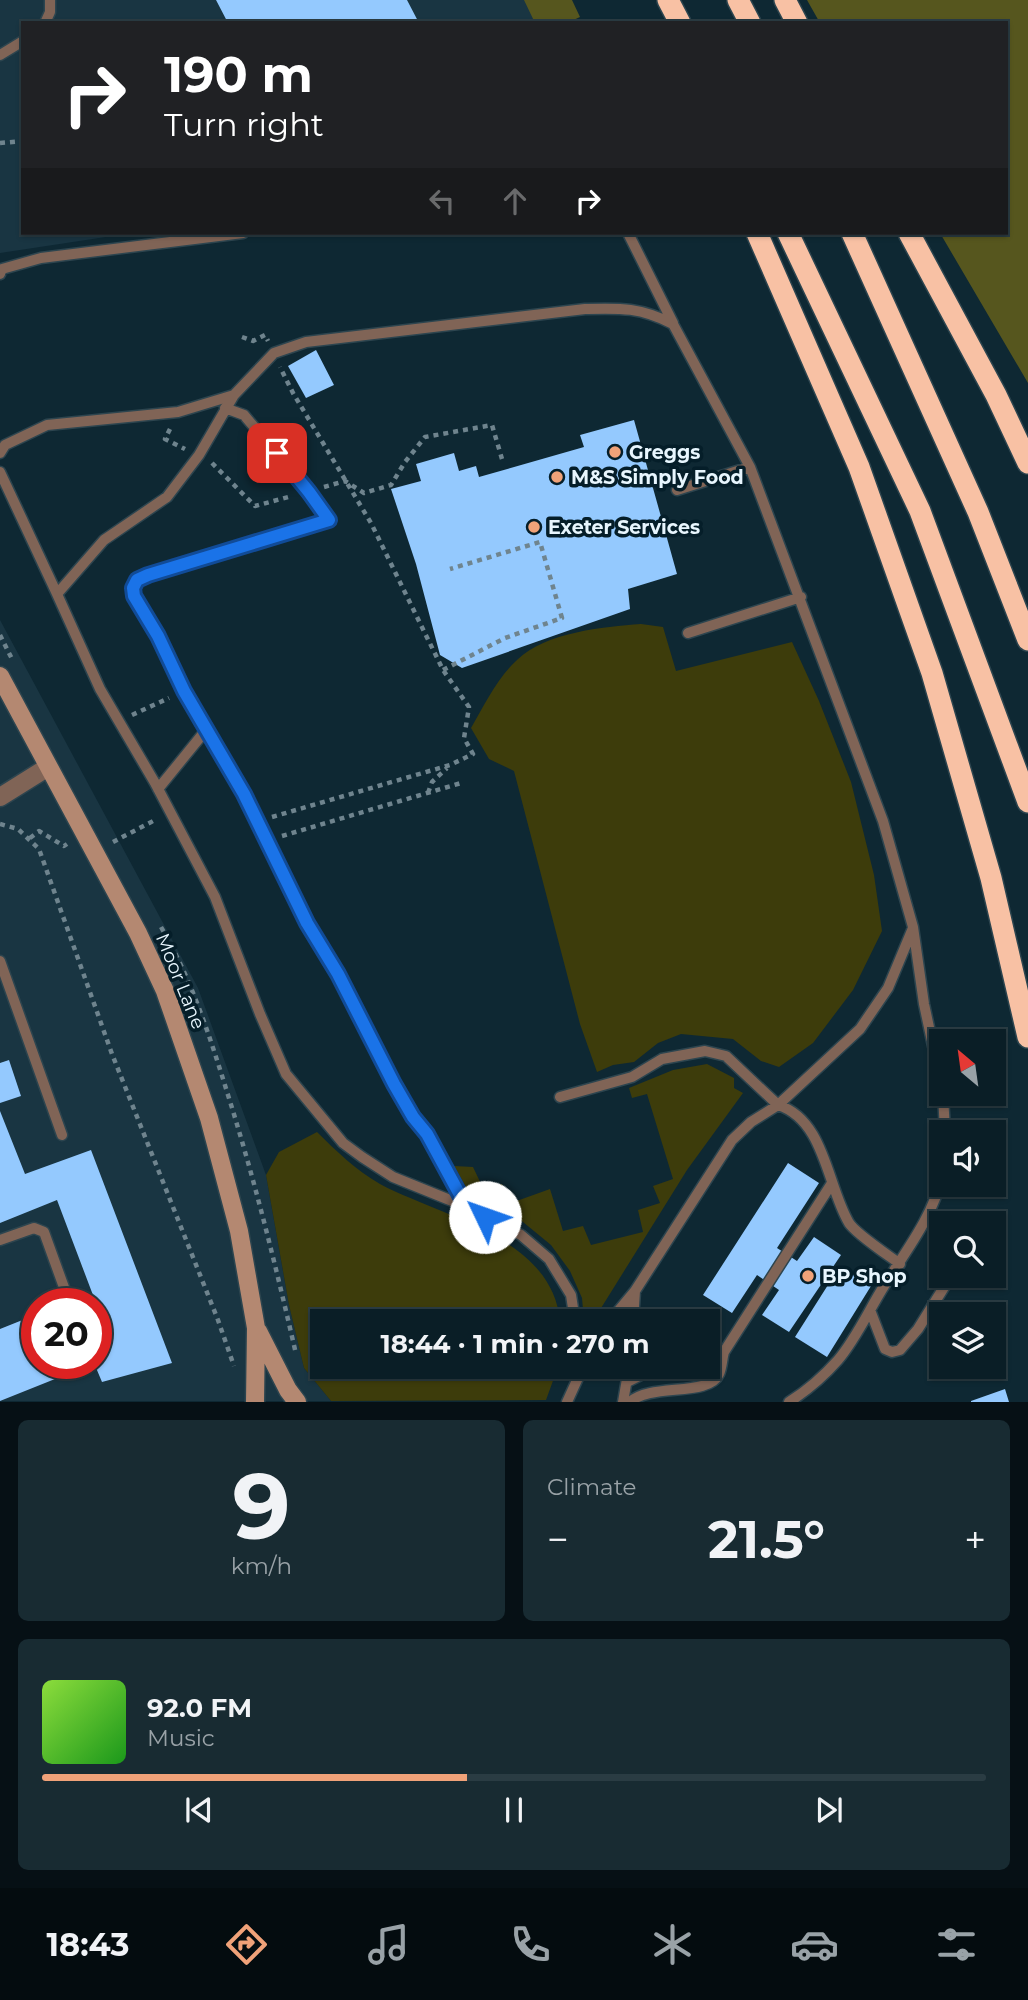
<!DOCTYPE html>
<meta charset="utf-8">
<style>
:root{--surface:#0a1e26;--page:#182b32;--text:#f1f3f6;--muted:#99a2a7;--line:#2a3c43;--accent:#f0a279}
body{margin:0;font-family:Montserrat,sans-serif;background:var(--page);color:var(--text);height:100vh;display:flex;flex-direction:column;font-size:26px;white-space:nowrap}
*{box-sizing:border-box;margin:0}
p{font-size:23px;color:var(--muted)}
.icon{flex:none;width:38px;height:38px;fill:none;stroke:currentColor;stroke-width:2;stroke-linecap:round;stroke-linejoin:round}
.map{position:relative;height:1402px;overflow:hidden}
.panel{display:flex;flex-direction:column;gap:18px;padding:18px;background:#061015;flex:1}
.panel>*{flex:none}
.top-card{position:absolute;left:21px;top:21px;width:987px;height:214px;border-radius:0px;box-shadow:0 2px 5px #0004,0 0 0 2px var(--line);background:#202124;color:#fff;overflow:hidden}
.needle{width:46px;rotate:331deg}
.fabs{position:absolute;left:929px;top:1029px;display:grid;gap:14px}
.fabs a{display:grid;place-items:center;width:77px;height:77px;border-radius:0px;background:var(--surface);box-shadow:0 2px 5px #0004,0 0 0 2px var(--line);font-size:35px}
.speed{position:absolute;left:21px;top:1288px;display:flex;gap:14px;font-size:35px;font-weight:700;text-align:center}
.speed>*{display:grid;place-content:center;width:91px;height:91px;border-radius:50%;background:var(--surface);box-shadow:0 2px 5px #0004,0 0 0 2px var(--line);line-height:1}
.speed .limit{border:10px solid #d22;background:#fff;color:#111}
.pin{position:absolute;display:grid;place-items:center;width:60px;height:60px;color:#fff;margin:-30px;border-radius:14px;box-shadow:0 4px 10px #0006}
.me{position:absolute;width:77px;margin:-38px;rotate:312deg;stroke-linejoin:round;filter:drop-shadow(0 0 5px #0008)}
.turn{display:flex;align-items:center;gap:24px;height:147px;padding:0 28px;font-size:32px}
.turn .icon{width:91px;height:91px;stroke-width:2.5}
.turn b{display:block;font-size:49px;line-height:60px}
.lanes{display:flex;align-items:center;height:66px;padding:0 28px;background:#0003;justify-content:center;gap:35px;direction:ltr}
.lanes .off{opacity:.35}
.big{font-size:52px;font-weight:700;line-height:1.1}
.panel .card{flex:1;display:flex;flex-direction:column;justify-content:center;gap:10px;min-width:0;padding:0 24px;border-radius:10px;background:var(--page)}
.panel .dial{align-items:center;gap:0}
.dial b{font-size:91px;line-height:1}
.song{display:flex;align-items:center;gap:21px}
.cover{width:84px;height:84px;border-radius:10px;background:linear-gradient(135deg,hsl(90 70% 55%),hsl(120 70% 35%))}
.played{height:7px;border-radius:4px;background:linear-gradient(90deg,var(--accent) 45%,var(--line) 45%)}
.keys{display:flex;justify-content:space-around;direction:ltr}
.heat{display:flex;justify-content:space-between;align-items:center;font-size:38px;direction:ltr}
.panel .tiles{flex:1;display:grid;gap:18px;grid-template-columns:1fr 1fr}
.card:last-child{grid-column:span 2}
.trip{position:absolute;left:310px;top:1309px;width:410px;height:70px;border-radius:0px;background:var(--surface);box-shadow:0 2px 5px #0004,0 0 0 2px var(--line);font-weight:700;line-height:70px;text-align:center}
.tab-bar{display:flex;height:112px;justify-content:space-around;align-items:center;background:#040c0f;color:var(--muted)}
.tab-bar .icon{width:49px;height:49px}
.tab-bar .on{color:var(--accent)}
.tab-bar b{font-size:32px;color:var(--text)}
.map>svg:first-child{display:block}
.built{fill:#193542;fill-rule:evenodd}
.green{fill:#3d3c0b}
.forest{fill:#56561e}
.building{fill:#94c9fe}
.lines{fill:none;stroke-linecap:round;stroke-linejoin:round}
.service-casing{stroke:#2d454f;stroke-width:13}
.minor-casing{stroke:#2d454f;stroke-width:21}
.secondary-casing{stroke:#2d454f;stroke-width:21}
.motorway-casing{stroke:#2d454f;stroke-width:24}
.path{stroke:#6f848e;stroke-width:4.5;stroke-dasharray:5 5;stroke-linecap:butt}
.service{stroke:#806456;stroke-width:10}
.minor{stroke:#806456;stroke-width:18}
.secondary{stroke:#b48871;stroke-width:18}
.motorway{stroke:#f8c1a4;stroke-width:21}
.route-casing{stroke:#114b97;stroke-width:18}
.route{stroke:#1a73e8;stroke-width:12}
.poi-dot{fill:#f0a279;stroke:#051e29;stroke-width:2.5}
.labels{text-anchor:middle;stroke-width:7;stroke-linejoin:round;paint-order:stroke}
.poi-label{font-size:19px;font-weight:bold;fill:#e8f6fe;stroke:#051e29;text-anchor:start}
.street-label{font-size:19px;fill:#e8f6fe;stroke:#051e29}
</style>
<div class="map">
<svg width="1028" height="1402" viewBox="0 0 1028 1402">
<rect width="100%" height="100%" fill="#0e2833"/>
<!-- built -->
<path class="built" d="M0,0H556L567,23H23V233H132L0,253Z
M0,620L198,988L266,1175L289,1305L304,1368L331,1401H0ZM37,1304H96V1363H37Z"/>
<!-- green -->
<path class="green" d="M641,624L663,627L676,671L792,642L819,701L851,782L874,875L882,931L853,990L813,1043L779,1067L761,1061L733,1039L681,1034L658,1043L634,1062L613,1065L597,1072L580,1024L514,771L489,759L471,728C485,704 497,678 517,660C546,632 603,627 641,624Z
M707,1064L734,1078V1088L743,1093L687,1170L593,1321H584L582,1298L570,1271L551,1245L523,1222L470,1194L454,1166L473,1167L483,1188L502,1184L511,1203L550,1189L563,1231L583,1226L591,1245L643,1232L638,1210L660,1203L653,1186L673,1179L647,1094L632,1098L629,1088L673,1070Z
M317,1132C336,1151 356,1170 380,1184C442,1217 552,1237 560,1321H322V1367H558L546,1400L331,1401L304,1368L289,1305L266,1175L279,1152Z"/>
<!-- forest -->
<path class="forest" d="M524,0H572L580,17L567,23H535Z
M807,0H1028V383L940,233H1006V23H820Z"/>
<!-- building -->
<path class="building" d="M216,0H407L419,23H228Z
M316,350L334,385L306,398L288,366Z
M634,420L677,574L628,589L630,609L462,668L440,655L416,564L391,489L421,481L416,464L454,453L459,471L476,466L479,477L584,447L580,435Z
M9,1060L21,1096L0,1103V1063Z
M0,1111L25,1174L91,1150L172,1363L102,1382L94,1363H96V1312L99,1311L57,1200L0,1223Z
M788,1163L819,1183L777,1248L797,1261L814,1237L841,1255L789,1332L762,1315L779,1290L757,1275L732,1313L703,1295Z
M840,1266L871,1286L827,1357L795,1337Z
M35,1315L37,1320V1363H54L60,1377L0,1401V1329Z
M1005,1389L1009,1402H971V1401Z"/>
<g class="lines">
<defs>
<path id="service" d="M45,23L50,12V0
M0,55L23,41
M628,233L673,323
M0,274L2,269L41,258L243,233
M234,395L199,455L167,497L104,540L57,594L100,689L155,783L215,897L260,1014L286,1074L343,1143L362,1157L393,1177L467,1207L521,1235L549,1259L571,1295L575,1321
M225,408L244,415L309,492L329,520L148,575L137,580L133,588L134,596L158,637L184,691L244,794L307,923L338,974L394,1084L413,1117L427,1134L467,1207
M0,453L5,445L47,425L178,412L234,395L274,353L306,342L585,309C620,308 640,307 673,324L750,467L883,821L913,927L924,1004L942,1088
M0,472L57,594
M677,490L750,467
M688,633L801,597
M158,789L206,730
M0,961L62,1135
M943,1094L945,1132
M560,1097L632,1077L662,1059L705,1051L726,1056L778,1105C825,1120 827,1186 849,1223C856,1234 888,1255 900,1264
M0,1240L34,1228L44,1232L70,1304
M870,1310L885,1349L892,1352L900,1350L918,1329L951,1276
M610,1321L635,1291L732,1140L751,1122L778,1105L860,1029L888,988L913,928
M633,1321L635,1291
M707,1358L724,1352L832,1183
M627,1382L647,1372L671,1367
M567,1402L583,1367
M623,1402L629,1367
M630,1402C651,1383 709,1397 719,1374C722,1368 722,1359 724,1352
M789,1402C808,1390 823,1377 838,1360C856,1339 869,1310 884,1286C905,1252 933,1217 942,1176"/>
<path id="minor" d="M0,797L48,767"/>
<path id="secondary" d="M0,676L138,933L165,991L182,1040L209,1118L239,1231L256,1328L255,1402
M258,1331L288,1390L297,1402"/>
<path id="motorway" d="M668,0L680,23
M738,0L750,23
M785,0L797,23
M757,233L859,467L932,673L991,878L1028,1037
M788,233L920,511L1028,802
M852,233L978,512L1028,640
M909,233L996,395L1028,463"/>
</defs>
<!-- service casing -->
<use href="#service" class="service-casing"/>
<!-- minor casing -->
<use href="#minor" class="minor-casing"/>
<!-- secondary casing -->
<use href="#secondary" class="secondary-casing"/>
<!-- motorway casing -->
<use href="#motorway" class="motorway-casing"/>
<!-- path -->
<path class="path" d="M0,143L23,141
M242,337L253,341L265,335L268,341
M170,429L165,439L185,449
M212,463L255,506L292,496
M324,487L345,481L364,493L391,485L405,462L425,437L492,425L502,459
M0,635L12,659
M443,670L505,638L562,618L540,542L450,569
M132,715L169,698
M428,793L432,782L447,768
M272,817L450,765L473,754L464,738L469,707L443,670L371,523L293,393L280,367
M0,824L18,829L39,849L112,1054L218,1320L234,1366
M282,836L461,783
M30,838L39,831L64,846L67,844
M113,842L155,820
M161,927C192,980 210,1037 228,1095C255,1181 276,1267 296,1354"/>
<!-- service -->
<use href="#service" class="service"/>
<!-- minor -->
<use href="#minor" class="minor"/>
<!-- secondary -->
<use href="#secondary" class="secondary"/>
<!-- motorway -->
<use href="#motorway" class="motorway"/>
</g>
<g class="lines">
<defs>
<path id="route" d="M277,453L309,492L329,520L148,575L137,580L133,588L134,596L158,636L184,691L244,794L307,923L338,974L394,1084L413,1117L427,1134L467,1208L485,1217"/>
</defs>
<!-- route casing -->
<use href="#route" class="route-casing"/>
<!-- route -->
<use href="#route" class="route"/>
</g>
<!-- markers -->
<g class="poi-dot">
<circle cx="615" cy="452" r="7"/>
<circle cx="557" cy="477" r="7"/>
<circle cx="534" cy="527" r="7"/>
<circle cx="808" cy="1276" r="7"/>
</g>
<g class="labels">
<!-- poi labels -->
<g class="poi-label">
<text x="629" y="459">Greggs</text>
<text x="571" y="484">M&amp;S Simply Food</text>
<text x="548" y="534">Exeter Services</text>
<text x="822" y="1283">BP Shop</text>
</g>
<!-- street labels -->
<g class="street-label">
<text transform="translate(181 981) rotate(68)" y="7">Moor Lane</text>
</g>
</g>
</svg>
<div class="fabs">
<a><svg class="needle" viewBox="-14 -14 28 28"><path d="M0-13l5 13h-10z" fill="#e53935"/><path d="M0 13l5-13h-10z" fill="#99a2a7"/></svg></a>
<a><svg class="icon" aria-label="sound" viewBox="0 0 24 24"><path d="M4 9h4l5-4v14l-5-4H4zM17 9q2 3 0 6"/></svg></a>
<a><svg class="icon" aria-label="search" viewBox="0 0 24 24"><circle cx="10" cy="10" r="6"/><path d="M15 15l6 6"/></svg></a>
<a><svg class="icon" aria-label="layers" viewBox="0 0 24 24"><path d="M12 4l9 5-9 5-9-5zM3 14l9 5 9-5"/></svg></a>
</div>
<div class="speed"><div class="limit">20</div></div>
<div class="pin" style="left:277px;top:453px;background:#d93025"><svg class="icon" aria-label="arrive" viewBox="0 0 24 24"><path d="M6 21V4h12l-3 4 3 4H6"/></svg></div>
<svg class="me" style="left:485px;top:1217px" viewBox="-20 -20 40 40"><circle r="19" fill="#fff"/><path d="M0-13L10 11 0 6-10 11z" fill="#1a73e8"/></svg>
<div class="trip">18:44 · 1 min · 270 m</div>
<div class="top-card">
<div class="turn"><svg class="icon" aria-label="right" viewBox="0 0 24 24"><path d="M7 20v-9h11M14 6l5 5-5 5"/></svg><div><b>190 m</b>Turn right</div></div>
<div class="lanes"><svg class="icon off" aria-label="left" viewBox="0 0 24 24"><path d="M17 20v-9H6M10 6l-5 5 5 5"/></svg><svg class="icon off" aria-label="ahead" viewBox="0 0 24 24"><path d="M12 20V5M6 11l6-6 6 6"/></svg><svg class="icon" aria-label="right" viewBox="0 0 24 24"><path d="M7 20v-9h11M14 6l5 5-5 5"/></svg></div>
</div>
</div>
<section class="panel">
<div class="tiles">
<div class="card dial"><b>9</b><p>km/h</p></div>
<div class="card"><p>Climate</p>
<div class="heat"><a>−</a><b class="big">21.5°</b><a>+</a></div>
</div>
<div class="card">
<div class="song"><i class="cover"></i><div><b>92.0 FM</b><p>Music</p></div></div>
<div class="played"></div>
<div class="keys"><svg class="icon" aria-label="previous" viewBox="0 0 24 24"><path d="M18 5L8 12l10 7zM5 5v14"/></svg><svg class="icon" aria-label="pause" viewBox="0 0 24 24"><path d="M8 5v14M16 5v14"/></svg><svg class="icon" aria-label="next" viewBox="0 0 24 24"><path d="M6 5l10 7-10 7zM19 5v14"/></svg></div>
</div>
</div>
</section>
<nav class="tab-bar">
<b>18:43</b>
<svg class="icon on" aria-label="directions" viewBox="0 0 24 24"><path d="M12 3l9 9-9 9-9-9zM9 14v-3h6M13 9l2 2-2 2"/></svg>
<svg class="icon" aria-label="music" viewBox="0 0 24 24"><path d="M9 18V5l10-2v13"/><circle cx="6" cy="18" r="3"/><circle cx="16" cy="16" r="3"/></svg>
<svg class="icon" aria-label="phone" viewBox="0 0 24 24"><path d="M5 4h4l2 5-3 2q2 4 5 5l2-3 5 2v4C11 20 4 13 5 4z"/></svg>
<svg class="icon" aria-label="climate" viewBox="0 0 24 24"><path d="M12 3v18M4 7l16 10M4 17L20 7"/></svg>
<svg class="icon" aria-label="car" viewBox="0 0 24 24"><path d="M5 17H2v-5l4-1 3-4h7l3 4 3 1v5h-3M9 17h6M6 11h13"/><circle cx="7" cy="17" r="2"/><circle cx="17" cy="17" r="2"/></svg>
<svg class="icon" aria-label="filters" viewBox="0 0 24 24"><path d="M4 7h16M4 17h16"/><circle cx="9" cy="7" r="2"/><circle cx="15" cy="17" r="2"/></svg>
</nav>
